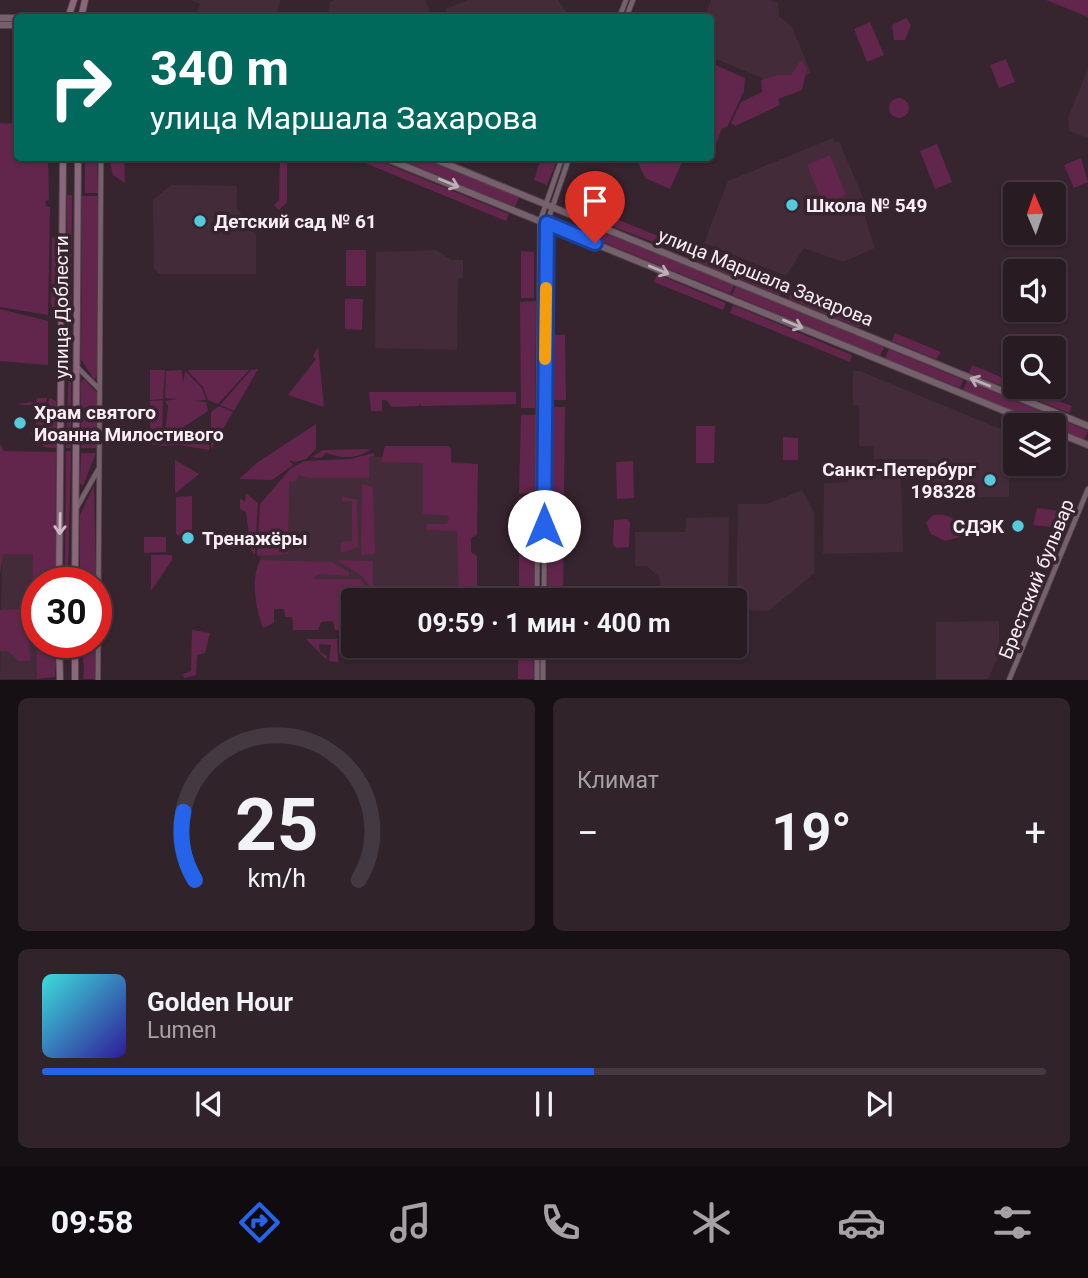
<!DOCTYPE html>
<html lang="ru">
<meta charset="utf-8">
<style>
:root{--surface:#281b22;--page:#30242a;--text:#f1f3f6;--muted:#a5a1a5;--line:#443940;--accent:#2563eb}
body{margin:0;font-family:Roboto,sans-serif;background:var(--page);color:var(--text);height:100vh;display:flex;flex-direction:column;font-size:26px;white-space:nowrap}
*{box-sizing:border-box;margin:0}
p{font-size:23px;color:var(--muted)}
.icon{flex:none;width:38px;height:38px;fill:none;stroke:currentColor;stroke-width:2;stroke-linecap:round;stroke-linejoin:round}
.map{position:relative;height:680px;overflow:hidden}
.details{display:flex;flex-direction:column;gap:18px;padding:18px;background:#160f13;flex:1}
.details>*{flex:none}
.hud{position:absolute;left:14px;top:14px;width:700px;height:147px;border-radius:7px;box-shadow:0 2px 5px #0004,0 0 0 2px var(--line);background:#00695c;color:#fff;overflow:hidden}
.needle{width:46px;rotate:358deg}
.controls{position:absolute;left:1003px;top:182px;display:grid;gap:14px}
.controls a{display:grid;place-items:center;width:63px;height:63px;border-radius:7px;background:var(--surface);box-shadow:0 2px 5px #0004,0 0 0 2px var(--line);font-size:35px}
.speed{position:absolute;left:21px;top:567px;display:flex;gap:14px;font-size:35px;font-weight:700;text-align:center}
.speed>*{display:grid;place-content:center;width:91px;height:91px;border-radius:50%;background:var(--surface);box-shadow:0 2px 5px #0004,0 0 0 2px var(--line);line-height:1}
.speed .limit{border:10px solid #d22;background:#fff;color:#111}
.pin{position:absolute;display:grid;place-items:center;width:60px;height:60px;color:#fff;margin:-72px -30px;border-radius:50% 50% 50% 0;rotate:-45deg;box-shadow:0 0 7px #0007}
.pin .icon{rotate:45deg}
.me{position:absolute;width:77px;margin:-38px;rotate:0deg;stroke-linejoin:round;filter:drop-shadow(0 0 5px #0008)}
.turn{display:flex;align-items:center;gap:24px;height:147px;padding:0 21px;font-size:32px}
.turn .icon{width:91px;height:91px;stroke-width:2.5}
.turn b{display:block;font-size:49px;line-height:60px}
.big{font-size:52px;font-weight:700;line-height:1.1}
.details .card{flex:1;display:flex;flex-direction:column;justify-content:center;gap:10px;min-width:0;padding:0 24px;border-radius:10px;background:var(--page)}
.details .dial{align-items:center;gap:0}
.dial svg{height:182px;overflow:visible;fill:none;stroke:var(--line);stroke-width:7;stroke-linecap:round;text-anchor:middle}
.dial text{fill:var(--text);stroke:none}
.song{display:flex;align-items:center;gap:21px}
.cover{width:84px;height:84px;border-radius:10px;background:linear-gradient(135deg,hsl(180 70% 55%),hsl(250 70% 35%))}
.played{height:7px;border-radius:4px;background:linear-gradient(90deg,var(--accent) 55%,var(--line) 55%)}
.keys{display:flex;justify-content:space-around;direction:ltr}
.heat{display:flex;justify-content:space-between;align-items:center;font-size:38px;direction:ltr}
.details .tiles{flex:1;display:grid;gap:18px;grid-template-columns:1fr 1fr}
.card:last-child{grid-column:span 2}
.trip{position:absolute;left:341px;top:588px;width:406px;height:70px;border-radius:7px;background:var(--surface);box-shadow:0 2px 5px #0004,0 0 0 2px var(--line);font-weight:700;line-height:70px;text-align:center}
.menu{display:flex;height:112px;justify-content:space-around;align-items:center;background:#100b0e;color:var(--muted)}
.menu .icon{width:49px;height:49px}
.menu .current{color:var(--accent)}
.menu b{font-size:32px;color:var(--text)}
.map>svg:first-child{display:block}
.built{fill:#432b39}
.green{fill:#62264c}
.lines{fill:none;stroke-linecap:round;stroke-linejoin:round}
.minor-casing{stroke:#52434c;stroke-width:6}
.tertiary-casing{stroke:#52434c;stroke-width:8}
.secondary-casing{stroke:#52434c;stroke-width:8}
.minor{stroke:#75606c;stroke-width:4.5}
.tertiary{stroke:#75606c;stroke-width:6}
.secondary{stroke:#8a677b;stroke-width:6}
.oneway{stroke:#beaeb7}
.oneway2{stroke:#cdb8c4}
.route-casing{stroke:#184099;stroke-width:18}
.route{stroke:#2563eb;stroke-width:12}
.slow{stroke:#f59e0b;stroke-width:12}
.poi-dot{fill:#54cadc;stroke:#36242e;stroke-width:2.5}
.labels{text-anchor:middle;stroke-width:7;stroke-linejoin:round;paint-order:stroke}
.poi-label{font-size:19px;font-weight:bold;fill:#faeef5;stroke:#36242e;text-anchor:start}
.street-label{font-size:19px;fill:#faeef5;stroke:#36242e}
</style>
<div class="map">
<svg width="1088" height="680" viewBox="0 0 1088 680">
<rect width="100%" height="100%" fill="#36242e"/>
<!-- built -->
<path class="built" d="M191,0H281L274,18L195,17L200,4Z
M334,0H425L432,17L327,18L330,2Z
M467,0H558L568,14L576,17L448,18L446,9Z
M711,0H770L778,3L779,16L792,27L811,73L783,87L711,57L710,18H704Z
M1088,69V138L1069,131L1068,117Z
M833,138L835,142L839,141L870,214L865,217L875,248L843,262L804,248L786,276L704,243L728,181Z
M171,185L237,186V208L256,234V274H159L154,269L153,200Z
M437,250L451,260H463V278L458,279L457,350L375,348L376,252Z
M853,371H860L1015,435V464H1029V467L1009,468V497H929L928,459H874L873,446H859V405H853Z
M369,456L471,463L470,597H373V600H354L292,618V606H260L261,506L286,475H306L309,478H368Z
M872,475H901L903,552L823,554L824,483L848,482L849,478Z
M802,490L814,512V574L768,611L736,610L738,504H767Z
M729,517L728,600H660V578L647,566H635V532H685L686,518Z
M33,553L36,614H31V619L37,622V679H0L2,554Z
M999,621V656L988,679H936V622Z"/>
<!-- green -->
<path class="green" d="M1046,0H1088V17Z
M906,18L911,25L905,40H894L892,25Z
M870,22L884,55L867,62L854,29Z
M1006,59L1015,82L999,88L990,65Z
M801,60L807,68L802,90L778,99L780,105L735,126L731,123L741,102L762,92L761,80L778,75H791Z
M711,63L745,78L744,91L727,127L722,128L710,161L706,163L695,158H710Z
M889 108a10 10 0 1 1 20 0a10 10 0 1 1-20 0Z
M0,123L17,124L18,158H48L49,200L45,201L46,206L50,207L48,315L0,307Z
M937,144L952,182L935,189L920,151Z
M830,155L846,195L823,204L807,165Z
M85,158H97L98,193H85Z
M109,158H124L125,183L113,175Z
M280,158H287V202L279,210L274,205L279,200Z
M353,158H372L509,214L506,221Z
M396,158H422L519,197L515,207Z
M541,158H558L547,185L534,180Z
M636,158H684L670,189L645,178Z
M1081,158L1088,182L1074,188L1064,165Z
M67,195H72L71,337L68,339Z
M82,196H98L97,376L94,380L81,359Z
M589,208L693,250L691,257L586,216Z
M583,224L734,285L730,294L580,233Z
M55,237L57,240L56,315L51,304L52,238Z
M346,250H366V286H346Z
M521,251L534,252V298H521Z
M698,252L740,269L737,278L696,261Z
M742,270L787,288L779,295L740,279Z
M657,274L726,303L723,310L654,282Z
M736,286L884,347L880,356L732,295Z
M791,290L866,321L863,327H858L789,299Z
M345,299H363L362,330L345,329Z
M536,301L535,408H521L520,302Z
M733,305L852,355L850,362L730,313Z
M0,309L48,321V365L0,361Z
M895,333L941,352L936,359L892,341Z
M550,335H565L566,400H550Z
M318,347L324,407L288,395L316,359L313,356Z
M889,349L963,380L960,388L885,358Z
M69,365L71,367V448H66Z
M972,365L1013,382L1010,389L969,373Z
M258,369L234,411L220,405L251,370Z
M150,370H165L163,399L150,400Z
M182,370L183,384L185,371L202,388L206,400L194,401L206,402L208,411L164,440L168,406L165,401L177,399L165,398L166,371Z
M187,370H249L218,404L208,400L203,387Z
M84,379L97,393L96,448H81V382Z
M967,381L1088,431L1084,440L963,390Z
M1022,387L1072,406L1069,413L1020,393Z
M369,392H516V404L421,406L420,402L419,406L392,407L386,400H382V411H371Z
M37,398H47L43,437L38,447L36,435L30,434L36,429V406L14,404L36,402Z
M49,398L56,401V448L43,447Z
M163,400L162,441L156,445L150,443V401Z
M219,406L233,412L211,449V412Z
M551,407H565L564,494L548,493Z
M521,415H536L535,493L519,494Z
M316,424V449L306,459L295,462L289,460L293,465L272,480L239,479L258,462Z
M696,426H715L714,463H696Z
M188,427L209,439V450L179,445L159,446Z
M783,437L798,438V460H783Z
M0,444L4,451L56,452L55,583H37L36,623L31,615L36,614L35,608H32L33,554H3L0,574Z
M385,446H448L451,449V463L478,464L477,535L471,538V552L477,556V589L476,593H470V599H377L459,597L457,531L427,530L426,524H446L449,520L447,515L423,514V463L381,462Z
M371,449C356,460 341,458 326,453L321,458L312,457L323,450Z
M66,451H71L68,573L65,570Z
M81,453H96L83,486L80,483Z
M374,453V456L369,457V478H309L298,475L296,481L289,482L288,554L257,556L260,504L291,468L305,461L350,459Z
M175,460L199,474L176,493L175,492Z
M633,461L634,498L617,499L616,462Z
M362,484L373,487L375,554L361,555Z
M94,485L96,583H80V515Z
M246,493L258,503L255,555L251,550L246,512L240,509V498L245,502Z
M192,496V530H187L192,531L193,541L176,534V497Z
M342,496L357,500L358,542V547L341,553V542L352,541V501H342Z
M519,497H535V523H519Z
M1037,508L1066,512L1060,528L1033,525Z
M549,512H564L563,600H547Z
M933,515C949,513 964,520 960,537L945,541L931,534L926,523Z
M627,519L630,522L629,547L616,548L613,544L614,520Z
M519,528H535L534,600H519Z
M144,537H166V552L144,553Z
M151,555H172V560L151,591Z
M260,560L332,562L349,572V576L320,574L312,579H361L373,600H354L353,631L335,630L333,621L321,622L318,630H293L292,617H285L284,609H274V623L263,628C256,608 250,580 260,560Z
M337,560L373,561V592L363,577Z
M18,609L28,619L30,661H18L8,651H0V610Z
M192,630L210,633L205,653L197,655L196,675L184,678L183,674L191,671Z
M306,639H337L338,662L329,661L331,645L319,644L320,652L327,656L326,659Z
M37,642H55V677L37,679Z
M80,642H95V679H83L84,666Z
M518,652H533L534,679H518Z"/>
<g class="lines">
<defs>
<path id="minor" d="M619,18L626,0
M626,18L633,0
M77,367L99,389
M76,509L99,468
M537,600L540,221L562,158
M544,600L547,223L569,158
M98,680L101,158
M537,680V646
M543,680V646
M1009,680L1088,489"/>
<path id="tertiary" d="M0,18H18
M56,18H73
M0,25H18
M385,158L1039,425
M432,158L1088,426
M1054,431L1088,445"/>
<path id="secondary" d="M68,18L74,0
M81,18L85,0
M59,583L63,158
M75,583L78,158
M59,642L60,680
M75,642V680"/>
</defs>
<!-- minor casing -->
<use href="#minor" class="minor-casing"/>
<!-- tertiary casing -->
<use href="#tertiary" class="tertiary-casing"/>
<!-- secondary casing -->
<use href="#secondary" class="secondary-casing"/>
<!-- minor -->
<use href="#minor" class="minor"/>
<!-- tertiary -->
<use href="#tertiary" class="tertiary"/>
<!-- secondary -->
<use href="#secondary" class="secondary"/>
</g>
<!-- one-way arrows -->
<defs><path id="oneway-shaft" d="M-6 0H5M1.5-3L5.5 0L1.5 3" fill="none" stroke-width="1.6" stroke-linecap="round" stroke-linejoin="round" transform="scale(1.75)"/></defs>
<g class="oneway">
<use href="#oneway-shaft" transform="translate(449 183) rotate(22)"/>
<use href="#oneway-shaft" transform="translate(659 270) rotate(22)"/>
<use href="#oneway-shaft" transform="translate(793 324) rotate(22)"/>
<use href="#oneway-shaft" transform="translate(980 382) rotate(-158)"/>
</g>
<use class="oneway2" href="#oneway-shaft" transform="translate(60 524) rotate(91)"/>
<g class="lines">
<defs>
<path id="route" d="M544,526L547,223L595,243"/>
</defs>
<!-- route casing -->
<use href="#route" class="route-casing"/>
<!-- route -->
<use href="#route" class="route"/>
<!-- slow -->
<path class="slow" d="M545,359L546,288"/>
</g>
<!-- markers -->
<g class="poi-dot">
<circle cx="792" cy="205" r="7"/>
<circle cx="200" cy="221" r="7"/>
<circle cx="20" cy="423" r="7"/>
<circle cx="990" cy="480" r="7"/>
<circle cx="1018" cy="526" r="7"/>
<circle cx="188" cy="538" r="7"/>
</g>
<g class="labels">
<!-- poi labels -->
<g class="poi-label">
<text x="806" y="212">Школа № 549</text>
<text x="214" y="228">Детский сад № 61</text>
<text x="34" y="419">Храм святого<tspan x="34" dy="22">Иоанна Милостивого</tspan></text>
<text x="976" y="476" text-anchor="end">Санкт-Петербург<tspan x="976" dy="22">198328</tspan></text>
<text x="1004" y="533" text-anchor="end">СДЭК</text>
<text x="202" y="545">Тренажёры</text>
</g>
<!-- street labels -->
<g class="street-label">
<text transform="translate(766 277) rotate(22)" y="7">улица Маршала Захарова</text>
<text transform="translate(61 307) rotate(-90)" y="7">улица Доблести</text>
<text transform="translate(1036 579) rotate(-68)" y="7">Брестский бульвар</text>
</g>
</g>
</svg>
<div class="controls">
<a><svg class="needle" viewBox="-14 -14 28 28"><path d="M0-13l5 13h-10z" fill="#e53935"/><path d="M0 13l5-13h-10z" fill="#a5a1a5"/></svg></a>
<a><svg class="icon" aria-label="sound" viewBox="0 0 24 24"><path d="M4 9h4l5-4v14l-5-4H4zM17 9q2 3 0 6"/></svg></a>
<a><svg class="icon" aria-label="search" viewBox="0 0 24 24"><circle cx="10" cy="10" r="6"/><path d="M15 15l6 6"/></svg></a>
<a><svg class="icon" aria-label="layers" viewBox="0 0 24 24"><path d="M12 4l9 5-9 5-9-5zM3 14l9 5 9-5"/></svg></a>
</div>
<div class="speed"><div class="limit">30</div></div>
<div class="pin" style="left:595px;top:243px;background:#d93025"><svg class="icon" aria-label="arrive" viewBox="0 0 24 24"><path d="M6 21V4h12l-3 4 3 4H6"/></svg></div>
<svg class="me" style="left:544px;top:526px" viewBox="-20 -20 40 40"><circle r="19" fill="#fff"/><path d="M0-13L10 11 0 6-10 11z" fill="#2563eb"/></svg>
<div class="trip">09:59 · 1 мин · 400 m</div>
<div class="hud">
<div class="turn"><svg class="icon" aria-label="right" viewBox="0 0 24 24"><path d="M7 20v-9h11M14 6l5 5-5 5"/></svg><div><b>340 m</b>улица Маршала Захарова</div></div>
</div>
</div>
<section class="details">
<div class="tiles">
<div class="card dial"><svg viewBox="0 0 100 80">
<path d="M14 69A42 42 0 1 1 86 69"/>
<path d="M14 69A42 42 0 0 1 9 39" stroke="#2563eb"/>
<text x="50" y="56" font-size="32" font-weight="700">25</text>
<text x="50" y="72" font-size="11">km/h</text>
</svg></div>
<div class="card"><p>Климат</p>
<div class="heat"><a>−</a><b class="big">19°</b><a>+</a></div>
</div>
<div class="card">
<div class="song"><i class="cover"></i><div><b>Golden Hour</b><p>Lumen</p></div></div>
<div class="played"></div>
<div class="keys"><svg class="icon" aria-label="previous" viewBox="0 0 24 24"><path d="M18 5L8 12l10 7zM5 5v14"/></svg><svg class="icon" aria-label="pause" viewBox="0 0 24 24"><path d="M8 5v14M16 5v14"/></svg><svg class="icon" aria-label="next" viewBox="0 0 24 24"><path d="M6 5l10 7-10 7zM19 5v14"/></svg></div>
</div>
</div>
</section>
<nav class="menu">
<b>09:58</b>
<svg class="icon current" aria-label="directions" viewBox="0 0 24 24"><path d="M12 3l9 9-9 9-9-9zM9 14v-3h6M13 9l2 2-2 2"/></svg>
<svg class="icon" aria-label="music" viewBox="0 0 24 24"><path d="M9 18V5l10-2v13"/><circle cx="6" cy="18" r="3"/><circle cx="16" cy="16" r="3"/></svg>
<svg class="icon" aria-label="phone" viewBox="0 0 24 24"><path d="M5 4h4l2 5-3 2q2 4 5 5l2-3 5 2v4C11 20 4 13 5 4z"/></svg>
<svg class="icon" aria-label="climate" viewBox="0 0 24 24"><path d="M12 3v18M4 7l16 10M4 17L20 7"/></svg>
<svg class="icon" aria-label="car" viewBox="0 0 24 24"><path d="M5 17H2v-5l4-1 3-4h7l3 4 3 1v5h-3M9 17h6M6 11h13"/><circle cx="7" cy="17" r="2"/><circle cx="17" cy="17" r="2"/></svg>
<svg class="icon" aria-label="filters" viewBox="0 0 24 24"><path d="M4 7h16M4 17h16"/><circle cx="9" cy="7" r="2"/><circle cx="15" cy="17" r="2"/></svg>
</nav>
